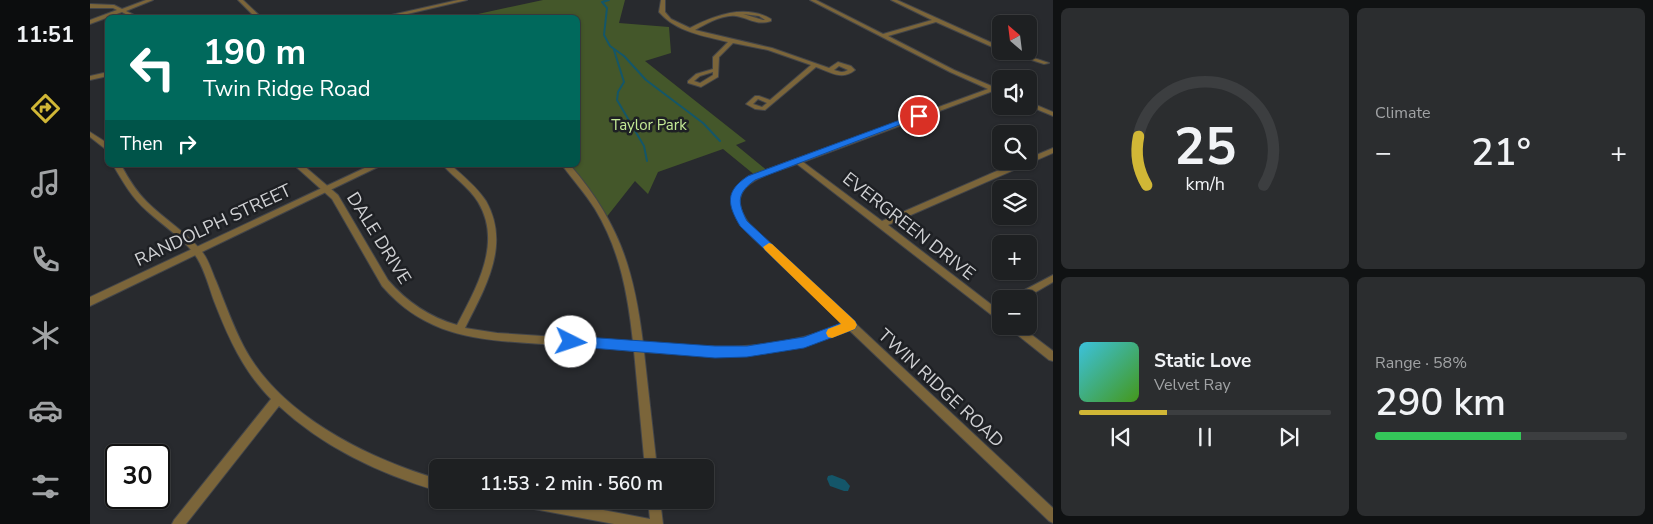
<!DOCTYPE html>
<meta charset="utf-8">
<style>
:root{--surface:#1e2022;--page:#2b2d2f;--text:#f1f3f6;--muted:#a1a3a5;--line:#3c3e40;--accent:#d1b736}
body{margin:0;font-family:"Nunito Sans",sans-serif;background:var(--page);color:var(--text);height:100vh;display:flex;flex-direction:column;font-size:19px;white-space:nowrap}
*{box-sizing:border-box;margin:0}
p{font-size:16px;color:var(--muted)}
.icon{flex:none;width:28px;height:28px;fill:none;stroke:currentColor;stroke-width:2;stroke-linecap:round;stroke-linejoin:round}
.map{position:relative;flex:1;overflow:hidden}
.sheet{display:flex;flex-direction:column;gap:8px;padding:8px;background:#101213;width:600px}
.sheet>*{flex:none}
.hud{position:absolute;left:15px;top:15px;width:475px;height:152px;border-radius:8px;box-shadow:0 1px 4px #0004,0 0 0 1px var(--line);background:#00695c;color:#fff;overflow:hidden}
.needle{width:32px;rotate:332deg}
.buttons{position:absolute;left:902px;top:15px;display:grid;gap:10px}
.buttons a{display:grid;place-items:center;width:45px;height:45px;border-radius:8px;background:var(--surface);box-shadow:0 1px 4px #0004,0 0 0 1px var(--line);font-size:25px}
.speed{position:absolute;left:15px;top:444px;display:flex;gap:10px;font-size:25px;font-weight:700;text-align:center}
.speed>*{display:grid;place-content:center;width:65px;height:65px;border-radius:50%;background:var(--surface);box-shadow:0 1px 4px #0004,0 0 0 1px var(--line);line-height:1}
.speed .limit{border:2px solid #111;border-radius:8px;background:#fff;color:#111}
.pin{position:absolute;display:grid;place-items:center;width:42px;height:42px;color:#fff;margin:-21px;border:2px solid #fff;border-radius:50%;box-shadow:0 1px 5px #0007}
.me{position:absolute;width:55px;margin:-28px;rotate:94deg;stroke-linejoin:round;filter:drop-shadow(0 0 4px #0008)}
.turn{display:flex;align-items:center;gap:18px;height:105px;padding:0 15px;font-size:22px}
.turn .icon{width:65px;height:65px;stroke-width:2.5}
.turn b{display:block;font-size:35px;line-height:42px}
.then{display:flex;align-items:center;height:48px;padding:0 15px;background:#0003;gap:10px;font-size:19px}
.big{font-size:38px;font-weight:600;line-height:1.1}
.sheet .tile{flex:1;display:flex;flex-direction:column;justify-content:center;gap:8px;min-width:0;padding:0 18px;border-radius:8px;background:var(--page)}
.sheet .dial{align-items:center;gap:0}
.dial svg{height:130px;overflow:visible;fill:none;stroke:var(--line);stroke-width:7;stroke-linecap:round;text-anchor:middle}
.dial text{fill:var(--text);stroke:none}
.song{display:flex;align-items:center;gap:15px}
.cover{width:60px;height:60px;border-radius:8px;background:linear-gradient(135deg,hsl(190 70% 55%),hsl(100 70% 35%))}
.played{height:5px;border-radius:2px;background:linear-gradient(90deg,var(--accent) 35%,var(--line) 35%)}
.keys{display:flex;justify-content:space-around;direction:ltr}
.heat{display:flex;justify-content:space-between;align-items:center;font-size:28px;direction:ltr}
.charge{height:8px;border-radius:4px;background:linear-gradient(90deg,#34c759 58%,var(--line) 0)}
.sheet .tiles{flex:1;display:grid;gap:8px;grid-template-columns:repeat(2,1fr)}
.trip{position:absolute;left:339px;top:459px;width:285px;height:50px;border-radius:8px;background:var(--surface);box-shadow:0 1px 4px #0004,0 0 0 1px var(--line);font-weight:600;line-height:50px;text-align:center}
main{display:flex;flex:1;min-height:0}
.tabs{display:flex;flex-direction:column;width:90px;justify-content:space-around;align-items:center;background:#0c0d0e;color:var(--muted)}
.tabs .icon{width:35px;height:35px}
.tabs .current{color:var(--accent)}
.tabs b{font-size:22px;color:var(--text)}
.map>svg:first-child{display:block}
.green{fill:#44572a}
.water{fill:#145669}
.lines{fill:none;stroke-linecap:round;stroke-linejoin:round}
.stream{stroke:#145669;stroke-width:2}
.minor-casing{stroke:#434549;stroke-width:2}
.tertiary-casing{stroke:#434549;stroke-width:2}
.minor{fill:#7b653a;fill-rule:evenodd}
.tertiary{fill:#7b653a;fill-rule:evenodd}
.route{fill:#1a73e8;stroke:#114b97}
.slow{fill:#f59e0b}
.labels{text-anchor:middle;stroke-width:5;stroke-linejoin:round;paint-order:stroke}
.far-park-label{font-size:15px;fill:#c4ea95;stroke:#1e2024}
.street-label{font-size:18px;fill:#d0d1d4;stroke:#1e2024}
</style>
<main>
<nav class="tabs">
<b>11:51</b>
<svg class="icon current" aria-label="directions" viewBox="0 0 24 24"><path d="M12 3l9 9-9 9-9-9zM9 14v-3h6M13 9l2 2-2 2"/></svg>
<svg class="icon" aria-label="music" viewBox="0 0 24 24"><path d="M9 18V5l10-2v13"/><circle cx="6" cy="18" r="3"/><circle cx="16" cy="16" r="3"/></svg>
<svg class="icon" aria-label="phone" viewBox="0 0 24 24"><path d="M5 4h4l2 5-3 2q2 4 5 5l2-3 5 2v4C11 20 4 13 5 4z"/></svg>
<svg class="icon" aria-label="climate" viewBox="0 0 24 24"><path d="M12 3v18M4 7l16 10M4 17L20 7"/></svg>
<svg class="icon" aria-label="car" viewBox="0 0 24 24"><path d="M5 17H2v-5l4-1 3-4h7l3 4 3 1v5h-3M9 17h6M6 11h13"/><circle cx="7" cy="17" r="2"/><circle cx="17" cy="17" r="2"/></svg>
<svg class="icon" aria-label="filters" viewBox="0 0 24 24"><path d="M4 7h16M4 17h16"/><circle cx="9" cy="7" r="2"/><circle cx="15" cy="17" r="2"/></svg>
</nav>
<div class="map">
<svg width="963" height="524" viewBox="0 0 963 524">
<rect width="100%" height="100%" fill="#282a2e"/>
<!-- green -->
<path class="green" d="M453,0H535L529,23L579,27L581,53L555,61L656,141L646,145L679,172L666,176L633,149L568,172L558,194L545,181L515,219L476,165H488V124L490,122L488,119V18H392L388,14Z"/>
<!-- water -->
<path class="water" d="M742,475L755,480L760,486L758,491H754L740,486L737,479L738,476Z"/>
<g class="lines">
<!-- stream -->
<path class="stream" d="M519,0L512,2L517,8L514,35L520,46L534,56L556,80L613,123L630,141
M524,50L534,82L528,92L527,100L554,146L557,161"/>
<defs>
<path id="minor" d="M56,0H63L36,11L50,18H43L32,12L0,24V20L27,10L23,8H0V4L24,5L32,9Z
M148,0H153L172,18H166Z
M368,0H377L300,18H288Z
M571,0H575V12L581,19L600,28C625,15 655,4 681,19V21C667,26 659,18 646,16C633,14 616,24 605,30L682,48L739,68L748,62L761,66L765,70C752,81 740,72 726,67L675,110L665,109L656,104L665,96H669L680,100L721,65L678,50L643,43L629,57L628,77L611,87L598,83V81L606,74L623,69V57L638,42C614,36 586,32 569,12ZM653,14L669,16L675,20H673ZM749,66L758,70C753,73 750,72 744,70ZM623,72V75L610,83L604,81L610,76ZM668,99L677,103L672,107L663,104Z
M720,0H726L793,34L842,20L801,0H807L911,47V51L909,50L846,22L798,36L864,70L911,90V94L903,91L713,162L792,221L930,161H939V158L963,148V153L798,225L911,312V321L908,320L707,164C678,175 628,184 660,225L963,508V523L959,521L759,330C688,360 629,357 554,352L567,468H555L544,351C513,348 482,346 452,344C388,340 336,337 292,286L242,199L204,165H213L248,195L298,280C317,302 339,317 367,325C386,288 413,243 388,202C379,187 364,178 353,165H361C373,176 387,187 396,201C421,245 395,288 375,328L407,333L543,342C538,295 530,250 505,209C495,193 483,180 472,165H480C529,222 544,269 553,343C623,348 686,352 753,324L654,229C639,209 636,191 659,176L898,89L860,72Z
M913,51H923L959,63L954,64Z
M18,72V76L0,80V76Z
M939,102L963,112V116L939,106Z
M0,132L14,141L18,144V151L0,137Z
M23,165H31C38,178 46,191 57,202C75,220 98,233 113,253C119,261 122,272 126,281C135,303 143,326 154,347C190,415 277,458 348,479V491C290,474 233,447 189,406L96,524H82L84,520L181,399C153,371 138,337 124,301C119,287 115,271 107,258C95,239 73,226 57,211C42,198 33,182 23,165Z
M963,275V282L934,299H921L923,296Z
M918,326H930L963,351V361L959,360L920,329Z
M422,500H461L560,519L558,500H570L573,524H524L428,506L424,504Z"/>
<path id="tertiary" d="M281,165H292L0,306V297Z"/>
</defs>
<!-- minor casing -->
<use href="#minor" class="minor-casing"/>
<!-- tertiary casing -->
<use href="#tertiary" class="tertiary-casing"/>
<!-- minor -->
<use href="#minor" class="minor"/>
<!-- tertiary -->
<use href="#tertiary" class="tertiary"/>
</g>
<!-- route -->
<path class="route" d="M826,114L833,116L665,180C647,193 647,202 657,221L765,321L767,325L765,329L714,348L657,357L625,358L476,346L475,342L476,338L481,336L625,346H657L714,337L751,323L650,226C637,204 635,191 658,176Z"/>
<!-- slow -->
<path class="slow" d="M679,243L682,244L765,321L767,325L765,329L742,338L738,337L736,333L738,329L751,324L675,250L673,247Z"/>
<g class="labels">
<!-- far-park labels -->
<g class="far-park-label">
<text x="559" y="130">Taylor Park</text>
</g>
<!-- street labels -->
<g class="street-label">
<text transform="translate(123 225) rotate(-25)" y="6">RANDOLPH STREET</text>
<text transform="translate(819 226) rotate(38)" y="6">EVERGREEN DRIVE</text>
<text transform="translate(289 238) rotate(58)" y="6">DALE DRIVE</text>
<text transform="translate(851 388) rotate(43)" y="6">TWIN RIDGE ROAD</text>
</g>
</g>
</svg>
<div class="buttons">
<a><svg class="needle" viewBox="-14 -14 28 28"><path d="M0-13l5 13h-10z" fill="#e53935"/><path d="M0 13l5-13h-10z" fill="#a1a3a5"/></svg></a>
<a><svg class="icon" aria-label="sound" viewBox="0 0 24 24"><path d="M4 9h4l5-4v14l-5-4H4zM17 9q2 3 0 6"/></svg></a>
<a><svg class="icon" aria-label="search" viewBox="0 0 24 24"><circle cx="10" cy="10" r="6"/><path d="M15 15l6 6"/></svg></a>
<a><svg class="icon" aria-label="layers" viewBox="0 0 24 24"><path d="M12 4l9 5-9 5-9-5zM3 14l9 5 9-5"/></svg></a>
<a>+</a>
<a>−</a>
</div>
<div class="speed"><div class="limit">30</div></div>
<div class="pin" style="left:829px;top:116px;background:#d93025"><svg class="icon" aria-label="arrive" viewBox="0 0 24 24"><path d="M6 21V4h12l-3 4 3 4H6"/></svg></div>
<svg class="me" style="left:481px;top:342px" viewBox="-20 -20 40 40"><circle r="19" fill="#fff"/><path d="M0-13L10 11 0 6-10 11z" fill="#1a73e8"/></svg>
<div class="trip">11:53 · 2 min · 560 m</div>
<div class="hud">
<div class="turn"><svg class="icon" aria-label="left" viewBox="0 0 24 24"><path d="M17 20v-9H6M10 6l-5 5 5 5"/></svg><div><b>190 m</b>Twin Ridge Road</div></div>
<div class="then">Then<svg class="icon" aria-label="right" viewBox="0 0 24 24"><path d="M7 20v-9h11M14 6l5 5-5 5"/></svg></div>
</div>
</div>
<section class="sheet">
<div class="tiles">
<div class="tile dial"><svg viewBox="0 0 100 80">
<path d="M14 69A42 42 0 1 1 86 69"/>
<path d="M14 69A42 42 0 0 1 9 39" stroke="#d1b736"/>
<text x="50" y="56" font-size="32" font-weight="700">25</text>
<text x="50" y="72" font-size="11">km/h</text>
</svg></div>
<div class="tile"><p>Climate</p>
<div class="heat"><a>−</a><b class="big">21°</b><a>+</a></div>
</div>
<div class="tile">
<div class="song"><i class="cover"></i><div><b>Static Love</b><p>Velvet Ray</p></div></div>
<div class="played"></div>
<div class="keys"><svg class="icon" aria-label="previous" viewBox="0 0 24 24"><path d="M18 5L8 12l10 7zM5 5v14"/></svg><svg class="icon" aria-label="pause" viewBox="0 0 24 24"><path d="M8 5v14M16 5v14"/></svg><svg class="icon" aria-label="next" viewBox="0 0 24 24"><path d="M6 5l10 7-10 7zM19 5v14"/></svg></div>
</div>
<div class="tile"><p>Range · 58%</p><b class="big">290 km</b><div class="charge"></div></div>
</div>
</section>
</main>
